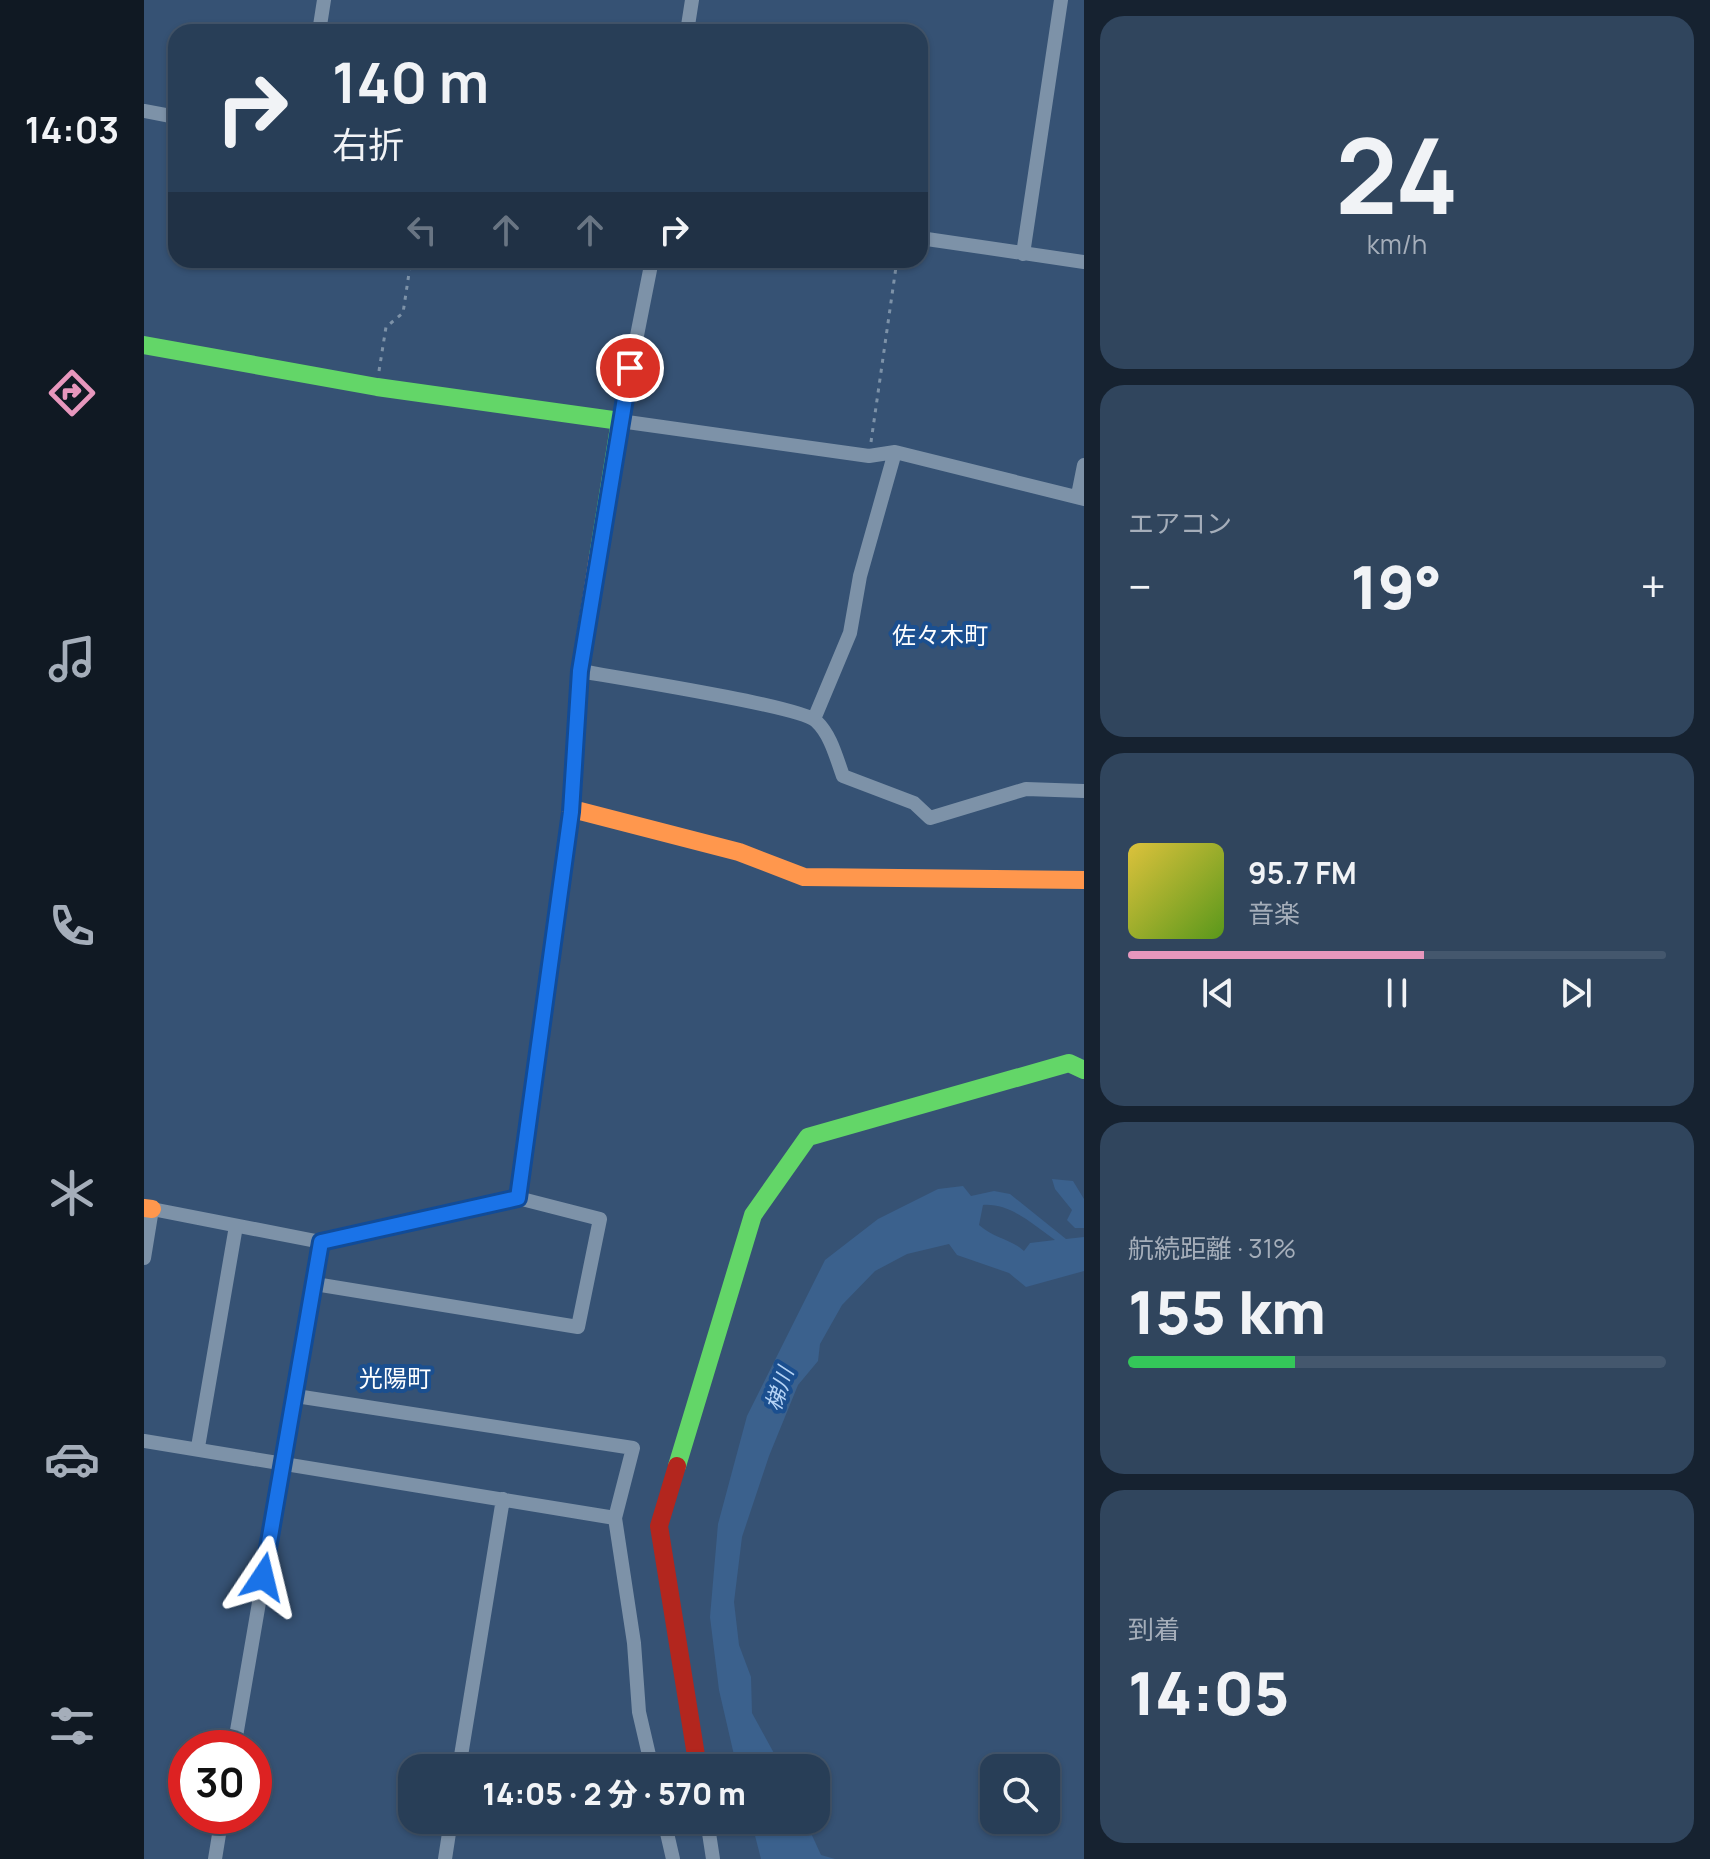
<!DOCTYPE html>
<html lang="ja">
<meta charset="utf-8">
<style>
:root{--surface:#283e57;--page:#30455d;--text:#f1f3f6;--muted:#a5aeba;--line:#44576d;--accent:#e797bd}
body{margin:0;font-family:Manrope,"Noto Sans JP",sans-serif;background:var(--page);color:var(--text);height:100vh;display:flex;flex-direction:column;font-size:30px;white-space:nowrap}
*{box-sizing:border-box;margin:0}
p{font-size:26px;color:var(--muted)}
.icon{flex:none;width:44px;height:44px;fill:none;stroke:currentColor;stroke-width:2;stroke-linecap:round;stroke-linejoin:round}
.map{position:relative;flex:1;overflow:hidden}
.drawer{display:flex;flex-direction:column;gap:16px;padding:16px;background:#162230;width:626px}
.drawer>*{flex:none}
.hud{position:absolute;left:24px;top:24px;width:760px;height:244px;border-radius:24px;box-shadow:0 2px 6px #0004,0 0 0 2px var(--line);background:#283e57;color:var(--text);overflow:hidden}
.controls{position:absolute;left:836px;top:1754px;display:grid;gap:16px}
.controls a{display:grid;place-items:center;width:80px;height:80px;border-radius:16px;background:var(--surface);box-shadow:0 2px 6px #0004,0 0 0 2px var(--line);font-size:40px}
.speed{position:absolute;left:24px;top:1730px;display:flex;gap:16px;font-size:40px;font-weight:700;text-align:center}
.speed>*{display:grid;place-content:center;width:104px;height:104px;border-radius:50%;background:var(--surface);box-shadow:0 2px 6px #0004,0 0 0 2px var(--line);line-height:1}
.speed .limit{border:12px solid #d22;background:#fff;color:#111}
.pin{position:absolute;display:grid;place-items:center;width:68px;height:68px;color:#fff;margin:-34px;border:4px solid #fff;border-radius:50%;box-shadow:0 2px 8px #0007}
.me{position:absolute;width:88px;margin:-44px;rotate:10deg;stroke-linejoin:round;filter:drop-shadow(0 0 6px #0008)}
.turn{display:flex;align-items:center;gap:28px;height:168px;padding:0 32px;font-size:36px}
.turn .icon{width:104px;height:104px;stroke-width:2.5}
.turn b{display:block;font-size:56px;line-height:68px}
.lanes{display:flex;align-items:center;height:76px;padding:0 32px;background:#0003;justify-content:center;gap:40px;direction:ltr}
.lanes .off{opacity:.35}
.big{font-size:60px;font-weight:800;line-height:1.1}
.drawer .card{flex:1;display:flex;flex-direction:column;justify-content:center;gap:12px;min-width:0;padding:0 28px;border-radius:24px;background:var(--page)}
.drawer .dial{align-items:center;gap:0}
.dial b{font-size:104px;line-height:1}
.song{display:flex;align-items:center;gap:24px}
.cover{width:96px;height:96px;border-radius:12px;background:linear-gradient(135deg,hsl(50 70% 55%),hsl(90 70% 35%))}
.played{height:8px;border-radius:4px;background:linear-gradient(90deg,var(--accent) 55%,var(--line) 55%)}
.keys{display:flex;justify-content:space-around;direction:ltr}
.heat{display:flex;justify-content:space-between;align-items:center;font-size:44px;direction:ltr}
.charge{height:12px;border-radius:6px;background:linear-gradient(90deg,#34c759 31%,var(--line) 0)}
.trip{position:absolute;left:254px;top:1754px;width:432px;height:80px;border-radius:24px;background:var(--surface);box-shadow:0 2px 6px #0004,0 0 0 2px var(--line);font-weight:800;line-height:80px;text-align:center}
main{display:flex;flex:1;min-height:0}
.tabs{display:flex;flex-direction:column;width:144px;justify-content:space-around;align-items:center;background:#101923;color:var(--muted)}
.tabs .icon{width:56px;height:56px}
.tabs .selected{color:var(--accent)}
.tabs b{font-size:36px;color:var(--text)}
.map>svg:first-child{display:block}
.water{fill:#3b618d;fill-rule:evenodd}
.lines{fill:none;stroke-linecap:round;stroke-linejoin:round}
.path{stroke:#7d92a8;stroke-width:3;stroke-dasharray:4 6;stroke-linecap:butt}
.street{stroke:#7d92a8;stroke-width:14}
.fast{stroke:#63d668;stroke-width:18}
.slow{stroke:#ff974d;stroke-width:18}
.jam{stroke:#b3261e;stroke-width:18}
.route-casing{stroke:#114b97;stroke-width:20}
.route{stroke:#1a73e8;stroke-width:14}
.labels{text-anchor:middle;stroke-width:8;stroke-linejoin:round;paint-order:stroke}
.water-label{font-size:22px;font-style:italic;fill:#b5d3f5;stroke:#1b4f8f}
.quarter-label{font-size:24px;fill:#fff;stroke:#1b4f8f}
</style>
<main>
<nav class="tabs">
<b>14:03</b>
<svg class="icon selected" aria-label="directions" viewBox="0 0 24 24"><path d="M12 3l9 9-9 9-9-9zM9 14v-3h6M13 9l2 2-2 2"/></svg>
<svg class="icon" aria-label="music" viewBox="0 0 24 24"><path d="M9 18V5l10-2v13"/><circle cx="6" cy="18" r="3"/><circle cx="16" cy="16" r="3"/></svg>
<svg class="icon" aria-label="phone" viewBox="0 0 24 24"><path d="M5 4h4l2 5-3 2q2 4 5 5l2-3 5 2v4C11 20 4 13 5 4z"/></svg>
<svg class="icon" aria-label="climate" viewBox="0 0 24 24"><path d="M12 3v18M4 7l16 10M4 17L20 7"/></svg>
<svg class="icon" aria-label="car" viewBox="0 0 24 24"><path d="M5 17H2v-5l4-1 3-4h7l3 4 3 1v5h-3M9 17h6M6 11h13"/><circle cx="7" cy="17" r="2"/><circle cx="17" cy="17" r="2"/></svg>
<svg class="icon" aria-label="filters" viewBox="0 0 24 24"><path d="M4 7h16M4 17h16"/><circle cx="9" cy="7" r="2"/><circle cx="15" cy="17" r="2"/></svg>
</nav>
<div class="map">
<svg width="940" height="1859" viewBox="0 0 940 1859">
<rect width="100%" height="100%" fill="#365274"/>
<!-- water -->
<path class="water" d="M908,1179L929,1181L940,1199V1228H931L923,1220L928,1210L911,1189Z
M819,1186L827,1196L850,1191L866,1194L922,1239L940,1237V1271L882,1287L865,1273L813,1255L805,1244L763,1254L731,1271L698,1305L676,1344L674,1361L654,1385L625,1456L598,1537L590,1602L595,1645L607,1677L608,1713L638,1768H593L575,1690L566,1617L574,1524L603,1416L681,1260L734,1219L794,1189ZM839,1205C867,1203 889,1225 911,1240L886,1243L880,1251C867,1239 851,1239 835,1225Z
M607,1820H661L677,1855L691,1859H617Z"/>
<g class="lines">
<!-- path -->
<path class="path" d="M235,371L242,327L259,313L267,260
M727,442L753,260"/>
<!-- street -->
<path class="street" d="M175,32L180,0
M543,32L548,0
M0,111L32,117
M776,238L940,262
M879,254L917,0
M508,260L476,421L725,456L751,452L940,499
M934,495L940,465
M436,671C470,677 656,706 672,721C687,735 692,757 699,776L770,803L786,818L882,789L940,791
M670,719L706,633L716,576L751,452
M0,1258L8,1209L177,1242L374,1198L456,1219L434,1327L171,1284
M152,1396L489,1448L471,1518L490,1643L495,1712L508,1768
M0,1441L471,1518
M54,1447L92,1226
M90,1748L177,1242
M315,1768L359,1499
M520,1820L529,1859
M563,1820L569,1859
M71,1859L78,1816
M301,1859L307,1820"/>
<!-- fast -->
<path class="fast" d="M0,345L233,387L476,421L454,556
M533,1466L609,1215L664,1137L925,1063L940,1070"/>
<!-- slow -->
<path class="slow" d="M427,812L436,811L595,852L660,877L940,880
M417,885L427,812L436,671L454,556
M0,1208L8,1209"/>
<!-- jam -->
<path class="jam" d="M374,1198L417,885
M533,1466L515,1526L554,1768"/>
</g>
<g class="lines">
<defs>
<path id="route" d="M119,1577L177,1242L374,1198L427,812L436,671L486,368"/>
</defs>
<!-- route casing -->
<use href="#route" class="route-casing"/>
<!-- route -->
<use href="#route" class="route"/>
</g>
<g class="labels">
<!-- water labels -->
<g class="water-label">
<text transform="translate(635 1389) rotate(-71)" y="8">梯川</text>
</g>
<!-- quarter labels -->
<g class="quarter-label">
<text x="796" y="644">佐々木町</text>
<text x="251" y="1387">光陽町</text>
</g>
</g>
</svg>
<div class="controls">
<a><svg class="icon" aria-label="search" viewBox="0 0 24 24"><circle cx="10" cy="10" r="6"/><path d="M15 15l6 6"/></svg></a>
</div>
<div class="speed"><div class="limit">30</div></div>
<div class="pin" style="left:486px;top:368px;background:#d93025"><svg class="icon" aria-label="arrive" viewBox="0 0 24 24"><path d="M6 21V4h12l-3 4 3 4H6"/></svg></div>
<svg class="me" style="left:119px;top:1577px" viewBox="-20 -20 40 40"><path d="M0-17L14 15 0 8-14 15z" fill="#1a73e8" stroke="#fff" stroke-width="4"/></svg>
<div class="trip">14:05 · 2 分 · 570 m</div>
<div class="hud">
<div class="turn"><svg class="icon" aria-label="right" viewBox="0 0 24 24"><path d="M7 20v-9h11M14 6l5 5-5 5"/></svg><div><b>140 m</b>右折</div></div>
<div class="lanes"><svg class="icon off" aria-label="left" viewBox="0 0 24 24"><path d="M17 20v-9H6M10 6l-5 5 5 5"/></svg><svg class="icon off" aria-label="ahead" viewBox="0 0 24 24"><path d="M12 20V5M6 11l6-6 6 6"/></svg><svg class="icon off" aria-label="ahead" viewBox="0 0 24 24"><path d="M12 20V5M6 11l6-6 6 6"/></svg><svg class="icon" aria-label="right" viewBox="0 0 24 24"><path d="M7 20v-9h11M14 6l5 5-5 5"/></svg></div>
</div>
</div>
<section class="drawer">
<div class="card dial"><b>24</b><p>km/h</p></div>
<div class="card"><p>エアコン</p>
<div class="heat"><a>−</a><b class="big">19°</b><a>+</a></div>
</div>
<div class="card">
<div class="song"><i class="cover"></i><div><b>95.7 FM</b><p>音楽</p></div></div>
<div class="played"></div>
<div class="keys"><svg class="icon" aria-label="previous" viewBox="0 0 24 24"><path d="M18 5L8 12l10 7zM5 5v14"/></svg><svg class="icon" aria-label="pause" viewBox="0 0 24 24"><path d="M8 5v14M16 5v14"/></svg><svg class="icon" aria-label="next" viewBox="0 0 24 24"><path d="M6 5l10 7-10 7zM19 5v14"/></svg></div>
</div>
<div class="card"><p>航続距離 · 31%</p><b class="big">155 km</b><div class="charge"></div></div>
<div class="card"><p>到着</p><b class="big">14:05</b></div>
</section>
</main>
